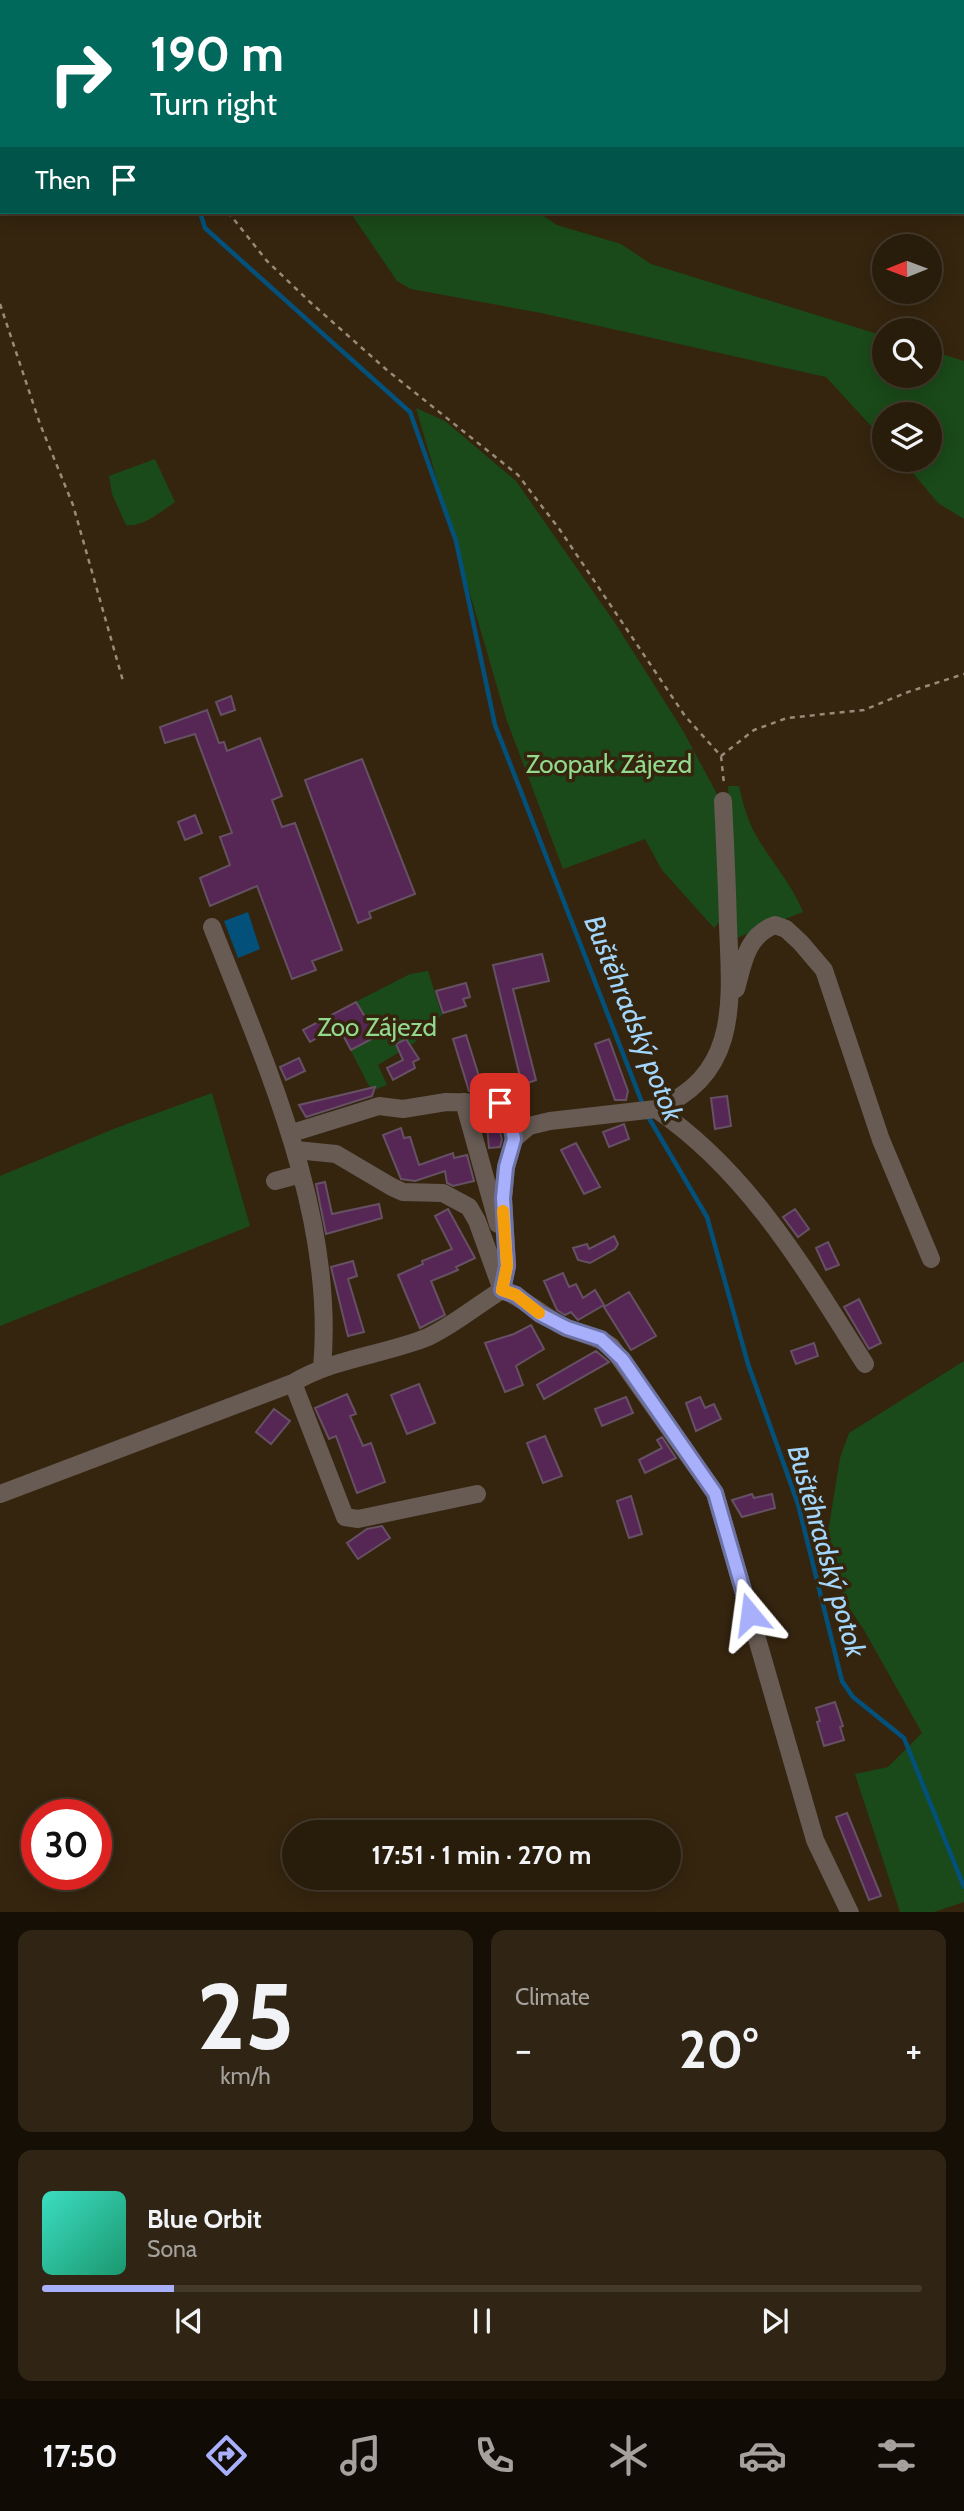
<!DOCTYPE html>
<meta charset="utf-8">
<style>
:root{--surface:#281c0b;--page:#302514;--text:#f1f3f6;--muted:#a5a19d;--line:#443a2c;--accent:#a8b0fc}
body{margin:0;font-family:Cabin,sans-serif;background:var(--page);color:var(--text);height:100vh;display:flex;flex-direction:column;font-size:26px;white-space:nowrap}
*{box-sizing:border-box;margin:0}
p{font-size:23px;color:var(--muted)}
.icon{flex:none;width:38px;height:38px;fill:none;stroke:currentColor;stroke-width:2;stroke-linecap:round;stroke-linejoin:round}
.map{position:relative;height:1912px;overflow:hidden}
.sheet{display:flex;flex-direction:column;gap:18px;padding:18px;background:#160f06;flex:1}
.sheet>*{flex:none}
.banner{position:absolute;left:0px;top:0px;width:964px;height:214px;box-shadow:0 4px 18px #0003,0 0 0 2px var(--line);background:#00695c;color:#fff;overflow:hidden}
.needle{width:46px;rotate:269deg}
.controls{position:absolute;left:872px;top:234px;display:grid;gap:14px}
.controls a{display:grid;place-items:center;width:70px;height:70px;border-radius:50%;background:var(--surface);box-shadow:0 4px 18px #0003,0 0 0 2px var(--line);font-size:35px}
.speed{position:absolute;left:21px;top:1799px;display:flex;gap:14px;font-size:35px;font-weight:700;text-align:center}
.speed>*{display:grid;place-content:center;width:91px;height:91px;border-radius:50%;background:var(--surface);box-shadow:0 4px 18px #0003,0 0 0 2px var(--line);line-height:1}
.speed .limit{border:10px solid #d22;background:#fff;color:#111}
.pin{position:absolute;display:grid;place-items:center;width:60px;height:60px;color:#fff;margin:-30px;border-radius:14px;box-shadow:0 4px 10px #0006}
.me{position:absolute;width:77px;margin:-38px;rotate:344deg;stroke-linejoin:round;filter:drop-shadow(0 0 5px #0008)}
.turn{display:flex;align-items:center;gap:24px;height:147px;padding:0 35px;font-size:32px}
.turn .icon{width:91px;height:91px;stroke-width:2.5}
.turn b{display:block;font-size:49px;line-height:60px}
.then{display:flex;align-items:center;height:66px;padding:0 35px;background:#0003;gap:14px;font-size:26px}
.big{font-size:52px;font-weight:700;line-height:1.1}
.sheet .tile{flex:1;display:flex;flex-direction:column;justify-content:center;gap:10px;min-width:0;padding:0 24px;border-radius:14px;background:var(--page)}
.sheet .dial{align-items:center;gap:0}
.dial b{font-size:91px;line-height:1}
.song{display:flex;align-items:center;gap:21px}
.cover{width:84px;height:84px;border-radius:10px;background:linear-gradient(135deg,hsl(170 70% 55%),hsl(160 70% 35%))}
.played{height:7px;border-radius:4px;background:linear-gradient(90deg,var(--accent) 15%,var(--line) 15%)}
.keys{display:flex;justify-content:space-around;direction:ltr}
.heat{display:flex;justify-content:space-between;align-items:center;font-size:38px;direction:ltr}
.sheet .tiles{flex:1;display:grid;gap:18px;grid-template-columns:1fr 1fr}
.tile:last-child{grid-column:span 2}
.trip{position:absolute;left:282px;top:1820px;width:399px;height:70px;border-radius:35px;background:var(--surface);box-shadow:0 4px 18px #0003,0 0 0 2px var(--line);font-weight:700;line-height:70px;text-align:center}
.tab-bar{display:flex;height:112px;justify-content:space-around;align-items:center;background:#100b04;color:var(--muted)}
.tab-bar .icon{width:49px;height:49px}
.tab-bar .selected{color:var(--accent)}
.tab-bar b{font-size:32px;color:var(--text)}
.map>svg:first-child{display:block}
.green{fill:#1a4a19}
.water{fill:#03517a}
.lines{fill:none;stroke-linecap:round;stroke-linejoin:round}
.stream{stroke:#03517a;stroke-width:4.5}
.building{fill:#562654;stroke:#665164;stroke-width:2}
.path{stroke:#988b79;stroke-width:2.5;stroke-dasharray:5 5;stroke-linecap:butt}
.minor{stroke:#675b54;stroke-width:18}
.route-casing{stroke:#6d72a4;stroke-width:18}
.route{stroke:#a8b0fc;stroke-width:12}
.slow{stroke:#f59e0b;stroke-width:12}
.labels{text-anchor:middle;stroke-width:7;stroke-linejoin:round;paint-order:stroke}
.park-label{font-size:26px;fill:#92d98e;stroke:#35250f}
.water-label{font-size:28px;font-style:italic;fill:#a3d6fc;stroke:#35250f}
</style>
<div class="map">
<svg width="964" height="1913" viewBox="0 0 964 1913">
<rect width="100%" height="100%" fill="#35250f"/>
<!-- green -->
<path class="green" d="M350,212H538L557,225L621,244L651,264L884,336V376H929V350L964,361V519L938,503L902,460H929V415H884V440L826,377L541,313L411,289L397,281Z
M416,408L445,421L516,481L615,623L682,729L717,794L723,918L714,928L662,870L645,839L563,869L507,721Z
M155,459L175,502C162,511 142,528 126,525L112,494L109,476Z
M728,786H739C743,804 748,822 757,837C772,863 792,884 803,912L734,939Z
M428,971L442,1015L414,1043L378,1065L387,1085L377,1089L369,1086L332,1014L410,974Z
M212,1093L250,1226L0,1326V1176L116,1128Z
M964,1361V1902L934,1912H900L855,1774L888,1767L922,1733L864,1630L844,1600L825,1551L840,1458L849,1433Z"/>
<!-- water -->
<path class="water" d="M248,912L260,949L238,958L224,921Z"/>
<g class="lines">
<!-- stream -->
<path class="stream" d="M0,35L2,34
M200,212L205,228L410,412L456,541L495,725L643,1105
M646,1113L707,1217L748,1364L798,1504L842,1681L853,1697L904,1738L964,1887"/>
</g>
<!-- building -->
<path class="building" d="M231,696L235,710L221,715L216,702Z
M207,710L219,743L224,742L227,751L260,738L282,796L272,800L282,827L295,823L342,950L312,961L316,970L292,979L257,886L210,906L200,878L230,865L220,837L232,833L195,734L165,743L160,727Z
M362,759L415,894L369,912L371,918L358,923L305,780Z
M195,815L202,833L185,840L178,822Z
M542,954L549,981L513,989L536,1080L522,1085L493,965Z
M466,983L470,997L463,999L466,1006L443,1013L436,991Z
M356,1002L377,1036L351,1050L338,1026L310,1042L303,1030Z
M466,1035L483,1089L475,1091H469L453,1039Z
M406,1039L419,1059L413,1062L415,1068L393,1080L387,1068L403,1060L396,1044Z
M609,1039L628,1091L626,1100H615L595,1044Z
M299,1058L305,1071L286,1080L280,1067Z
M375,1087L372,1096L306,1117L299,1105Z
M727,1096L731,1126L715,1129L711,1098Z
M496,1114L502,1140L500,1147L489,1148L486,1115Z
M624,1124L629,1139L609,1147L603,1132Z
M401,1128L404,1138L410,1137L419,1165L453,1153L454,1158L467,1155L474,1181L453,1186L447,1183L445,1171L415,1181L401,1179L383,1135Z
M576,1143L600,1187L584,1194L561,1150Z
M325,1182L332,1214L379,1204L382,1218L326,1234L316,1184Z
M448,1209L475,1258L456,1267L458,1270L431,1281L445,1315L420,1328L398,1275L423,1264L422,1261L452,1249L435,1216Z
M795,1209L809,1229L798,1237L783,1217Z
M614,1236L618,1244L615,1249L590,1263L578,1260L573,1248L587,1244L589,1249Z
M828,1242L839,1265L826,1270L816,1248Z
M353,1261L357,1276L348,1279L364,1332L348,1336L331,1267Z
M563,1273L569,1287L576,1284L583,1298L595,1290L604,1305L578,1320L571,1312L565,1315L557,1310L544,1281Z
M629,1292L656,1336L631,1350L604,1307Z
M859,1299L881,1343L869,1349L844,1307Z
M531,1325L544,1349L516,1366L523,1385L505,1392L485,1343L514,1334Z
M814,1343L818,1356L796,1364L791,1351Z
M596,1351L609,1362L544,1399L537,1385Z
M419,1384L435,1423L407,1434L391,1395Z
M347,1394L356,1414L350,1416L363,1446L371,1443L385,1482L357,1493L336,1436L329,1439L315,1408Z
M626,1397L633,1413L602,1426L595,1409Z
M700,1397L705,1408L714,1404L721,1419L696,1431L686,1403Z
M274,1409L290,1421L271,1444L256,1432Z
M545,1436L562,1476L543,1483L527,1443Z
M662,1437L676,1458L645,1473L639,1460L662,1448L657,1440Z
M752,1494L754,1498L772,1494L775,1508L742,1517L732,1500Z
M631,1496L642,1534L629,1538L617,1501Z
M382,1526L390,1538L358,1559L347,1543L367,1529Z
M835,1702L843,1726L840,1727L844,1740L824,1746L817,1722L820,1721L816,1708Z
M847,1813L881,1896L869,1900L836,1817Z"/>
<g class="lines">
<!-- path -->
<path class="path" d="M132,0L133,2
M0,202L2,201
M228,212L267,261L310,302L388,371L518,475L560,530L685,716L721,756L724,784
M0,304L40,424L73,505L123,681
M721,756L754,730L787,718L864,710L908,692L964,674"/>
<!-- minor -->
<path class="minor" d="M212,927C266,1065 336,1217 322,1368
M736,989C743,963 747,935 775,925L786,929L801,943L824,970L881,1140L931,1259
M464,1102L498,1224
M656,1109C749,1172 806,1271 865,1364
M292,1133L379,1106L403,1109L446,1102L500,1103L507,1109L514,1139
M296,1150L336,1154L392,1187L403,1192L443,1193L469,1207L477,1221L502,1290
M275,1181L301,1174
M502,1290L507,1266L503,1198L506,1167L514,1139L529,1126L550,1121L656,1109C740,1075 731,1001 728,925C727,884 725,842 723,801
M293,1383L345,1517L358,1519L477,1494
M0,1494L293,1383C334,1358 384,1355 428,1337C454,1325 477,1305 502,1290C525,1298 542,1316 564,1327C580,1334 597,1336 611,1346L715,1493L815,1840L850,1913"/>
</g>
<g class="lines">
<defs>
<path id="route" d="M500,1103L508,1108L514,1139L506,1167L503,1198L507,1266L502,1290L516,1295L540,1314L567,1328L601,1339L622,1359L715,1493L750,1614"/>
</defs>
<!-- route casing -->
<use href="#route" class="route-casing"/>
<!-- route -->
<use href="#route" class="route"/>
<!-- slow -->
<path class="slow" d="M503,1211L507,1266L502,1290L516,1295L539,1313"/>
</g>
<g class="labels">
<!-- park labels -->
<g class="park-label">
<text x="609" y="773">Zoopark Zájezd</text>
<text x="377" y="1036">Zoo Zájezd</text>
</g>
<!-- water labels -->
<g class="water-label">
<text transform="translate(634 1018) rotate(68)" y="10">Buštěhradský potok</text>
<text transform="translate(827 1551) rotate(74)" y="10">Buštěhradský potok</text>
</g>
</g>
</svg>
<div class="controls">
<a><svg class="needle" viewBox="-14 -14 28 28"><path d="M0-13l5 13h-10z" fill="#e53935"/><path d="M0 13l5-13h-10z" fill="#a5a19d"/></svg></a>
<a><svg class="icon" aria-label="search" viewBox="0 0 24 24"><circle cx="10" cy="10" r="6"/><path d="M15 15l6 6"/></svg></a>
<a><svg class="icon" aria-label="layers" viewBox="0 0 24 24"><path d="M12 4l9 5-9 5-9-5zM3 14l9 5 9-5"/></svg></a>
</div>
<div class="speed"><div class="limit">30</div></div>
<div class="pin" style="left:500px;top:1103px;background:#d93025"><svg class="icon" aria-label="arrive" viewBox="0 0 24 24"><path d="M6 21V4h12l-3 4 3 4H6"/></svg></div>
<svg class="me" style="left:750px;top:1614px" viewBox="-20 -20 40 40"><path d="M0-17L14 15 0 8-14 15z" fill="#a8b0fc" stroke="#fff" stroke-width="4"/></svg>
<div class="trip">17:51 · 1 min · 270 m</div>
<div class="banner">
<div class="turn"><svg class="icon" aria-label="right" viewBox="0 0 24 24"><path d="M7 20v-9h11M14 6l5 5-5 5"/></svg><div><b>190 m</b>Turn right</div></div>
<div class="then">Then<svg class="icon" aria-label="arrive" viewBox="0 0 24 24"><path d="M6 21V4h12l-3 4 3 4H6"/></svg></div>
</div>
</div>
<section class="sheet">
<div class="tiles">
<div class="tile dial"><b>25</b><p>km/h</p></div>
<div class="tile"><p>Climate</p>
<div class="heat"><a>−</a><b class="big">20°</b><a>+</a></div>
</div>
<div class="tile">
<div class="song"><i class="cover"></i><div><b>Blue Orbit</b><p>Sona</p></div></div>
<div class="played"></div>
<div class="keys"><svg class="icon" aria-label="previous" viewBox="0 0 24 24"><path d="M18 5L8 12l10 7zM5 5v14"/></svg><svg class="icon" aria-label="pause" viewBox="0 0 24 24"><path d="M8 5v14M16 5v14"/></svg><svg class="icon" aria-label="next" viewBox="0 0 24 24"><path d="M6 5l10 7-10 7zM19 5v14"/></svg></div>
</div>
</div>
</section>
<nav class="tab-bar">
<b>17:50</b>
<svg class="icon selected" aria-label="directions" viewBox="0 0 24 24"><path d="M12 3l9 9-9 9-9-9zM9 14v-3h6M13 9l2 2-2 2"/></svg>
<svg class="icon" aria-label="music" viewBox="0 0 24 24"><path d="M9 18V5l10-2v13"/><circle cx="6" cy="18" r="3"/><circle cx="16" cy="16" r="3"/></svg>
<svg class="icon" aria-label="phone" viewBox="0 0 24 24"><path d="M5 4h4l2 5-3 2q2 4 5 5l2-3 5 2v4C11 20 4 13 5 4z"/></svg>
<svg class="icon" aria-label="climate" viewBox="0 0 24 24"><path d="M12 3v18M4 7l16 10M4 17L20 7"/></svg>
<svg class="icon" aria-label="car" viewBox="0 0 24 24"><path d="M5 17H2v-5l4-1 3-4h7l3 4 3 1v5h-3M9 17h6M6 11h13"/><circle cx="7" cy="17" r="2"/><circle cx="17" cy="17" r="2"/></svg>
<svg class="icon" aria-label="filters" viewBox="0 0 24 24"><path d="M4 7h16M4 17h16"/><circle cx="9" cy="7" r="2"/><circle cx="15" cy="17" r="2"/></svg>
</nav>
